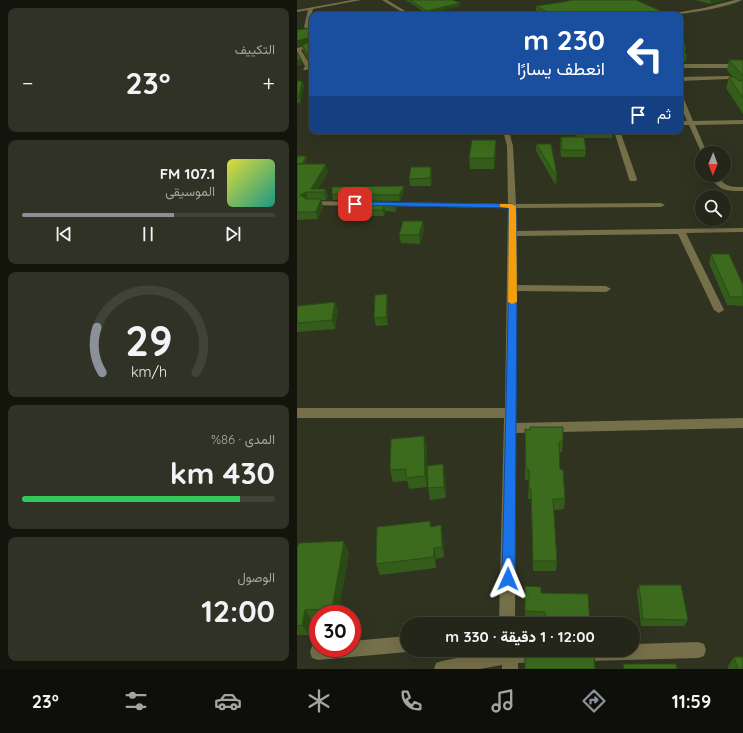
<!DOCTYPE html>
<html lang="ar">
<meta charset="utf-8">
<style>
:root{--surface:#232618;--page:#2f3225;--text:#f1f3f6;--muted:#a3a5a2;--line:#404337;--accent:#8c9099}
body{margin:0;font-family:Quicksand,Vazirmatn,sans-serif;background:var(--page);color:var(--text);direction:rtl;height:100vh;display:flex;flex-direction:column;font-size:15px;white-space:nowrap}
*{box-sizing:border-box;margin:0}
p{font-size:13px;color:var(--muted)}
.icon{flex:none;width:22px;height:22px;fill:none;stroke:currentColor;stroke-width:2;stroke-linecap:round;stroke-linejoin:round}
.map{position:relative;flex:1;overflow:hidden;direction:ltr}
.drawer{display:flex;flex-direction:column;gap:8px;padding:8px;background:#13150d;width:297px}
.drawer>*{flex:none}
.banner{position:absolute;left:12px;top:12px;width:374px;height:122px;border-radius:8px;box-shadow:0 4px 16px #0002,0 0 0 1px var(--line);direction:rtl;background:#1a4fa0;color:#fff;overflow:hidden}
.needle{width:26px;rotate:181deg}
.buttons{position:absolute;left:398px;top:146px;display:grid;gap:8px}
.buttons a{display:grid;place-items:center;width:36px;height:36px;border-radius:50%;background:var(--surface);box-shadow:0 4px 16px #0002,0 0 0 1px var(--line);font-size:20px}
.speed{position:absolute;left:12px;top:605px;display:flex;gap:8px;font-size:20px;font-weight:700;text-align:center}
.speed>*{display:grid;place-content:center;width:52px;height:52px;border-radius:50%;background:var(--surface);box-shadow:0 4px 16px #0002,0 0 0 1px var(--line);line-height:1}
.speed .limit{border:6px solid #d22;background:#fff;color:#111}
.pin{position:absolute;display:grid;place-items:center;width:34px;height:34px;color:#fff;margin:-17px;border-radius:8px;box-shadow:0 2px 6px #0006}
.me{position:absolute;width:44px;margin:-22px;rotate:1deg;stroke-linejoin:round;filter:drop-shadow(0 0 3px #0008)}
.turn{display:flex;align-items:center;gap:14px;height:84px;padding:0 12px;font-size:18px}
.turn .icon{width:52px;height:52px;stroke-width:2.5}
.turn b{display:block;font-size:28px;line-height:34px}
.then{display:flex;align-items:center;height:38px;padding:0 12px;background:#0003;gap:8px;font-size:15px}
.big{font-size:30px;font-weight:800;line-height:1.1}
.drawer .widget{flex:1;display:flex;flex-direction:column;justify-content:center;gap:6px;min-width:0;padding:0 14px;border-radius:8px;background:var(--page)}
.drawer .dial{align-items:center;gap:0}
.dial svg{height:104px;overflow:visible;fill:none;stroke:var(--line);stroke-width:7;stroke-linecap:round;text-anchor:middle}
.dial text{fill:var(--text);stroke:none}
.song{display:flex;align-items:center;gap:12px}
.cover{width:48px;height:48px;border-radius:6px;background:linear-gradient(135deg,hsl(60 70% 55%),hsl(170 70% 35%))}
.played{height:4px;border-radius:2px;background:linear-gradient(90deg,var(--accent) 60%,var(--line) 60%)}
.keys{display:flex;justify-content:space-around;direction:ltr}
.heat{display:flex;justify-content:space-between;align-items:center;font-size:22px;direction:ltr}
.charge{height:6px;border-radius:3px;background:linear-gradient(90deg,#34c759 86%,var(--line) 0)}
.trip{position:absolute;left:103px;top:617px;width:240px;height:40px;border-radius:20px;background:var(--surface);box-shadow:0 4px 16px #0002,0 0 0 1px var(--line);font-weight:800;line-height:40px;text-align:center;direction:rtl}
.tab-bar{display:flex;height:64px;justify-content:space-around;align-items:center;background:#0e0f0a;color:var(--muted)}
.tab-bar .icon{width:28px;height:28px}
.tab-bar .active{color:var(--accent)}
.tab-bar b{font-size:18px;color:var(--text)}
main{display:flex;flex:1;min-height:0}
.map>svg:first-child{display:block}
.lines{fill:none;stroke-linecap:round;stroke-linejoin:round}
.minor{fill:#756f4a;fill-rule:evenodd}
.wall{fill:#345c1a}
.shaded-wall{fill:#2a4b15}
.building{fill:#3c6b1e;stroke:#2a4b15}
.route{fill:#1a73e8;stroke:#114b97}
.slow{fill:#f59e0b}
</style>
<main>
<div class="map">
<svg width="446" height="669" viewBox="0 0 446 669">
<rect width="100%" height="100%" fill="#2f3320"/>
<g class="lines">
<!-- minor -->
<path class="minor" d="M55,0H64L16,9L11,27L15,29V32L7,27L11,10L0,12V10Z
M85,0H90L115,15H110Z
M438,0H445C429,8 385,15 366,15L407,8Z
M15,44V46L4,50L14,66L10,70H6L8,66L0,52V48Z
M383,64H446V68H383Z
M433,76L434,77L431,79L383,81V77Z
M383,95L386,97L396,121L446,120V124L398,125L410,153H405V154L392,125H383V121H390L383,104Z
M206,131H212L216,146L219,204L364,203L368,205L364,207L219,208L220,231L446,228V232L389,233L427,310L422,313L417,310L381,234L220,236V285L309,286L314,289L309,292L220,291L219,423L446,418V428L219,433L218,624H202L207,418H0V408H208L211,208L86,206L82,204L86,202L211,204L210,146Z
M317,131H323L340,179L339,181H333L332,179Z
M413,175H421C427,187 434,187 446,187V191C429,191 421,191 413,175Z
M9,201L70,202L74,204L70,206L12,205H9Z
M110,636V650H114L110,652L21,660L15,658L13,652L15,646L21,644V648H55V641Z
M401,642L407,644L409,650L407,656L401,658L221,663V669H205V665L183,669H137L139,663L145,661L199,650H336V644Z"/>
</g>
<!-- wall -->
<path class="wall" d="M109,0H156L163,6L130,14Z
M399,0H428L413,4Z
M239,6L373,15H244L239,12Z
M12,28L14,64L6,51L5,46L0,47Z
M383,37L389,47L388,53L390,56L388,62L383,63Z
M432,60H446V114L429,88L432,77H436L430,70Z
M15,67V81L13,75Z
M0,81H5L7,86L3,103H0Z
M279,131H316L315,138H287L289,150L288,157H264L263,144L264,137H280Z
M199,140V151L197,169H173L172,158Z
M239,144L260,176V183L258,184L239,151Z
M0,156H9L10,159L8,164L31,172L21,189H29L31,197L29,200H24L26,207L21,219L0,220Z
M134,167L135,174L134,186H113L112,179Z
M107,186V191L103,201L36,200L35,194Z
M99,202L100,208L99,212L88,211L87,216H71V213L57,212L55,206Z
M126,221L127,229L123,244L104,243L102,235Z
M414,254L446,285V306L430,305L412,263Z
M90,294L91,302V325L79,326L77,318Z
M0,306L41,311L38,329L0,332Z
M228,429L266,441L265,452H262L263,469L268,499L267,509L257,510L260,561L259,571H236L234,499H231L232,480H228Z
M127,436L130,448V487L112,489L110,481L96,482L93,470Z
M148,476L149,498L133,500L131,488Z
M133,521L134,527L146,537L147,557L139,559V568L83,575L79,564Z
M0,548L52,552L41,614H21V620H15L12,635H0Z
M342,585L391,620L387,626H344L340,592Z
M228,586L244,593L293,624H248V617H228Z
M437,657L446,669H431V666Z"/>
<!-- shaded-wall -->
<path class="shaded-wall" d="M413,0H428L413,4Z
M163,3V6L130,14V11Z
M15,37V43L0,47V41Z
M15,57V63L14,64L13,58Z
M4,59L6,65L0,66V60Z
M5,81L7,86L3,103L2,97Z
M199,140V151L197,169V158Z
M9,156L10,159L5,170L4,167Z
M29,164L31,172L19,192L14,189Z
M134,167L135,174L134,186L133,178Z
M259,176H260V183L258,184Z
M107,186V191L103,201L102,195Z
M29,189L31,197L29,200L27,192Z
M9,192L11,200L6,202L3,195Z
M24,199L26,207L21,219L19,212Z
M99,202L100,208L99,212L97,206Z
M87,205L88,211L87,216L86,210Z
M126,221L127,229L123,244L122,235Z
M90,294L91,302V325L89,317Z
M38,302L41,311L38,329L35,320Z
M127,436L130,448V487L128,476Z
M146,464L148,476L149,498L147,487Z
M144,525L146,537L147,557L145,547Z
M47,541L52,552L41,614H37L35,609Z
M137,548L139,559V568L137,557Z
M8,610L15,620L12,635L5,625Z"/>
<!-- building -->
<path class="building" d="M113,0H156L163,3L130,11Z
M276,0H339L373,15H256L239,6L266,2Z
M12,28L15,29V57L13,58L5,45L15,41V37L0,41V30Z
M383,37L385,39L389,47H385L390,56H383V57Z
M0,52L4,59L0,60Z
M432,60H446V76Z
M15,67V75H13Z
M432,77H437L442,81L446,80V98Z
M0,81H5L2,97L0,98Z
M264,137H287L289,150H265Z
M175,140H199L197,158H172Z
M239,144H254L260,176H259Z
M0,156H9L5,164H0Z
M0,164H29L14,189H29L27,192H9L3,195L9,199H24L19,212H0Z
M114,167H134L133,178L112,179Z
M107,186L102,195L35,194V187Z
M57,201L99,202L97,206L87,205L86,210H70L71,206H55Z
M106,221H126L122,235H102Z
M414,254H432L446,285V297H433Z
M90,294L89,317L77,318L78,295Z
M38,302L35,320L0,323V306Z
M233,427H266V441L262,442L263,469L266,470L268,499H256L260,561H236L234,489L232,488V470L229,469L228,429L233,430Z
M127,436L128,476L109,478V469L93,470L94,439Z
M146,464L147,487L131,488L130,466Z
M133,521V527L144,525L145,547L137,548V557L79,564L80,527Z
M47,541L35,609L8,610L5,625L0,626V548L2,543Z
M342,585H384L391,620L346,619Z
M228,586L244,587V593L291,594L293,624H248V612L228,611Z
M297,654L298,669H228V655Z
M437,657H446V669H441Z
M326,664H379L380,669H327Z"/>
<!-- route -->
<path class="route" d="M58,202L215,204L219,206L220,274L218,579L216,583L211,585L207,583L205,579L212,274V208L56,205L55,204Z"/>
<!-- slow -->
<path class="slow" d="M203,204H215L219,206L220,302L215,304L211,302L212,208L203,207Z"/>
</svg>
<div class="buttons">
<a><svg class="needle" viewBox="-14 -14 28 28"><path d="M0-13l5 13h-10z" fill="#e53935"/><path d="M0 13l5-13h-10z" fill="#a3a5a2"/></svg></a>
<a><svg class="icon" aria-label="search" viewBox="0 0 24 24"><circle cx="10" cy="10" r="6"/><path d="M15 15l6 6"/></svg></a>
</div>
<div class="speed"><div class="limit">30</div></div>
<div class="pin" style="left:58px;top:204px;background:#d93025"><svg class="icon" aria-label="arrive" viewBox="0 0 24 24"><path d="M6 21V4h12l-3 4 3 4H6"/></svg></div>
<svg class="me" style="left:211px;top:579px" viewBox="-20 -20 40 40"><path d="M0-17L14 15 0 8-14 15z" fill="#1a73e8" stroke="#fff" stroke-width="4"/></svg>
<div class="trip">12:00 · 1 دقيقة · 330 m</div>
<div class="banner">
<div class="turn"><svg class="icon" aria-label="left" viewBox="0 0 24 24"><path d="M17 20v-9H6M10 6l-5 5 5 5"/></svg><div><b>230 m</b>انعطف يسارًا</div></div>
<div class="then">ثم<svg class="icon" aria-label="arrive" viewBox="0 0 24 24"><path d="M6 21V4h12l-3 4 3 4H6"/></svg></div>
</div>
</div>
<section class="drawer">
<div class="widget"><p>التكييف</p>
<div class="heat"><a>−</a><b class="big">23°</b><a>+</a></div>
</div>
<div class="widget">
<div class="song"><i class="cover"></i><div><b>107.1 FM</b><p>الموسيقى</p></div></div>
<div class="played"></div>
<div class="keys"><svg class="icon" aria-label="previous" viewBox="0 0 24 24"><path d="M18 5L8 12l10 7zM5 5v14"/></svg><svg class="icon" aria-label="pause" viewBox="0 0 24 24"><path d="M8 5v14M16 5v14"/></svg><svg class="icon" aria-label="next" viewBox="0 0 24 24"><path d="M6 5l10 7-10 7zM19 5v14"/></svg></div>
</div>
<div class="widget dial"><svg viewBox="0 0 100 80">
<path d="M14 69A42 42 0 1 1 86 69"/>
<path d="M14 69A42 42 0 0 1 10 34" stroke="#8c9099"/>
<text x="50" y="56" font-size="32" font-weight="700">29</text>
<text x="50" y="72" font-size="11">km/h</text>
</svg></div>
<div class="widget"><p>المدى · 86%</p><b class="big">430 km</b><div class="charge"></div></div>
<div class="widget"><p>الوصول</p><b class="big">12:00</b></div>
</section>
</main>
<nav class="tab-bar">
<b>11:59</b>
<svg class="icon active" aria-label="directions" viewBox="0 0 24 24"><path d="M12 3l9 9-9 9-9-9zM9 14v-3h6M13 9l2 2-2 2"/></svg>
<svg class="icon" aria-label="music" viewBox="0 0 24 24"><path d="M9 18V5l10-2v13"/><circle cx="6" cy="18" r="3"/><circle cx="16" cy="16" r="3"/></svg>
<svg class="icon" aria-label="phone" viewBox="0 0 24 24"><path d="M5 4h4l2 5-3 2q2 4 5 5l2-3 5 2v4C11 20 4 13 5 4z"/></svg>
<svg class="icon" aria-label="climate" viewBox="0 0 24 24"><path d="M12 3v18M4 7l16 10M4 17L20 7"/></svg>
<svg class="icon" aria-label="car" viewBox="0 0 24 24"><path d="M5 17H2v-5l4-1 3-4h7l3 4 3 1v5h-3M9 17h6M6 11h13"/><circle cx="7" cy="17" r="2"/><circle cx="17" cy="17" r="2"/></svg>
<svg class="icon" aria-label="filters" viewBox="0 0 24 24"><path d="M4 7h16M4 17h16"/><circle cx="9" cy="7" r="2"/><circle cx="15" cy="17" r="2"/></svg>
<b>23°</b>
</nav>
